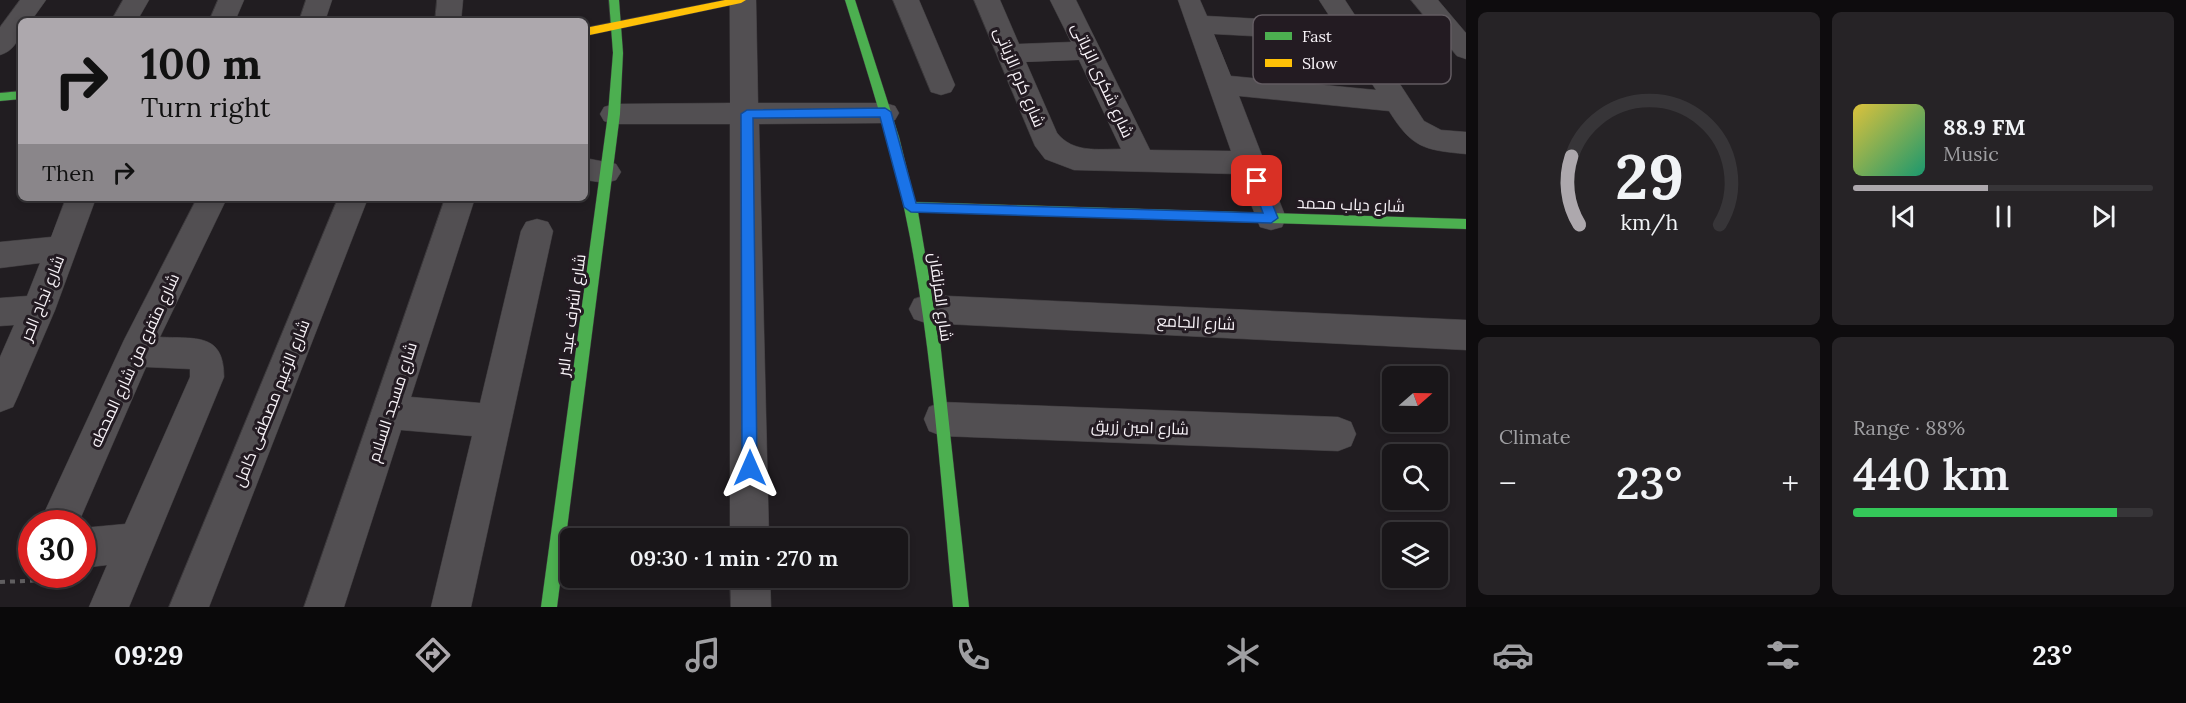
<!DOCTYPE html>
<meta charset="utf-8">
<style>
:root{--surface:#191619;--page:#262326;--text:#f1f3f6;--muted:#9f9fa2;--line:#373538;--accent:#ada8ad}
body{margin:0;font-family:Lora,Cairo,serif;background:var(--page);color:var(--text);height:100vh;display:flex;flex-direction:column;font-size:22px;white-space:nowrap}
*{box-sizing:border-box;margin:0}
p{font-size:20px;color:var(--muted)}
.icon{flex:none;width:33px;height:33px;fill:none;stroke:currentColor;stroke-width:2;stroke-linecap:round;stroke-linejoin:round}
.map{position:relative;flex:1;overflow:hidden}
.panel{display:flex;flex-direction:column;gap:12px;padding:12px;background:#0e0c0e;width:720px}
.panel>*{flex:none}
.top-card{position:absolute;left:18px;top:18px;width:570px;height:183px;border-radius:9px;box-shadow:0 3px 9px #0003,0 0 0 2px var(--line);background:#ada8ad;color:#111;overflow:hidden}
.needle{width:39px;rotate:70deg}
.buttons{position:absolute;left:1382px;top:366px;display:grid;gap:12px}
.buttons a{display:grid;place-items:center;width:66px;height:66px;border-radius:9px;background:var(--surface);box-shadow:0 3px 9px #0003,0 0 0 2px var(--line);font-size:30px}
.speed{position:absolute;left:18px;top:510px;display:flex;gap:12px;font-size:30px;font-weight:700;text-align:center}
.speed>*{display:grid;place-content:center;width:78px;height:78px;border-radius:50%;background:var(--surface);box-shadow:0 3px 9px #0003,0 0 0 2px var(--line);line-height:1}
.speed .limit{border:9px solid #d22;background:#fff;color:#111}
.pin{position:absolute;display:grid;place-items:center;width:51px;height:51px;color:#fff;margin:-26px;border-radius:12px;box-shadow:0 3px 9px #0006}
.me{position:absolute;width:66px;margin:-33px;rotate:0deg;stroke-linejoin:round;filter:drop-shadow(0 0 4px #0008)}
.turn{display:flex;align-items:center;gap:21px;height:126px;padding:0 24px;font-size:27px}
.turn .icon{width:78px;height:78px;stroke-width:2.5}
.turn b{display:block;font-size:42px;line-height:51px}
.then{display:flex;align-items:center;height:57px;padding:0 24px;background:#0003;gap:12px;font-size:22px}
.big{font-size:45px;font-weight:600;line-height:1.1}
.panel .tile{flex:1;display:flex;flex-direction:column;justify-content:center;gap:9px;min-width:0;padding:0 21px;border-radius:9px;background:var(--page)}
.panel .dial{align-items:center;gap:0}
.dial svg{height:156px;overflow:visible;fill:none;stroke:var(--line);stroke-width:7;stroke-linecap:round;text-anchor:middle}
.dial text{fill:var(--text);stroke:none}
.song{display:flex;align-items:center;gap:18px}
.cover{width:72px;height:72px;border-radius:9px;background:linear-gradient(135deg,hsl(50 70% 55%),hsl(160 70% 35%))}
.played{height:6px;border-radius:3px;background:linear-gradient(90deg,var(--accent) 45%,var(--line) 45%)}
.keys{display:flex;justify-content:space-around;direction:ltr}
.heat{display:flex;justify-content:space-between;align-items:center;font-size:33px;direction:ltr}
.charge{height:9px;border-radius:4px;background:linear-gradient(90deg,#34c759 88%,var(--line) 0)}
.panel .tiles{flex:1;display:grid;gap:12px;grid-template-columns:repeat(2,1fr)}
.trip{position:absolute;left:560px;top:528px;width:348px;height:60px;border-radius:9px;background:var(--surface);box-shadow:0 3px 9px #0003,0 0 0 2px var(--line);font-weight:600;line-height:60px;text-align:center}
.tab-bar{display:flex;height:96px;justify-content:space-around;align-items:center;background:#0a090a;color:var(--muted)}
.tab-bar .icon{width:42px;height:42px}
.tab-bar .on{color:var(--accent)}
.tab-bar b{font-size:27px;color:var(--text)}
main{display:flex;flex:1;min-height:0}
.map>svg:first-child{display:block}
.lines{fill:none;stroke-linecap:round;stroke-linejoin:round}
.street-casing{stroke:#3d3a3d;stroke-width:1}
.fast-casing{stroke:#3d3a3d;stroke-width:1}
.slow-casing{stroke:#3d3a3d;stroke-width:1}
.path{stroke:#605e60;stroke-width:4;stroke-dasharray:5 5;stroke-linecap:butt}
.street{fill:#524f52;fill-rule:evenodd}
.fast{fill:#4caf50;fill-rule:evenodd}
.slow{fill:#ffc107;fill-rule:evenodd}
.route{fill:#1a73e8;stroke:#114b97;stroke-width:1.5}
.labels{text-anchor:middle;stroke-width:6;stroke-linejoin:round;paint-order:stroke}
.street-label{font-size:16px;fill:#f8f3f8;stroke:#231b22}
.key{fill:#231b22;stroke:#635c62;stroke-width:1.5}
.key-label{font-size:16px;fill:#f8f3f8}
</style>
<main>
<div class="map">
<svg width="1466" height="607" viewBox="0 0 1466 607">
<rect width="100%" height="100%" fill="#211d21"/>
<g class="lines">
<defs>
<path id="street" d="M20,0H46L31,21H21C21,37 16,50 0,55V27Z
M123,0H149L137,21H111Z
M218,0H244L235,21H209Z
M306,0H332L325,21H299Z
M437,0H463L461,21H435Z
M730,0H756L758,103H885L895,106L899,113L895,120L885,123L759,124L769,538H730V124H614L604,121L600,114L604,107L614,104L730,103Z
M893,0H919L955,85L951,92L941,95L931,92Z
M974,0H1000L1019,44L1071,42L1050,0H1076L1150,150L1231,151L1178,0H1200L1207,16L1334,23L1319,0H1345L1424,121L1441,130L1466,132V154C1424,150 1412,148 1389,111L1239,96L1286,218L1282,227L1271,230L1260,227L1239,174L1074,170L1045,159L1035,146ZM1214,34L1345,41L1376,90L1231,76ZM1079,60L1121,149C1097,149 1073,153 1057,133L1026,62Z
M1411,0H1438L1466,33V59L1457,56Z
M585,158L616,164L621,172L616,180L606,183L585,180Z
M66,198H96L55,310L18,396L13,407L0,412V357L14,325L0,326V298L27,296L40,263L0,268V242L51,237Z
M197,198H227L160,337C195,339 224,332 224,377L129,607H89L107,565L82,568V528L125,524L190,377V369L146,367L78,524H39L124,340Z
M338,198H368L209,607H169Z
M445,198H475L411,397L480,403L521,231L526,222L537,219L548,222L553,231L471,607H431L472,436L401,430L344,607H304Z
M926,295L1466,320V350L926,323L914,319L909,309L914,299Z
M942,402L1338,417L1351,422L1356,434L1351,446L1338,451L942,436L929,431L924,419L929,407Z
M730,578H770L771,607H731Z"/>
<path id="fast" d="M609,0H619L623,53L620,114L557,607H541L608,114L613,53Z
M845,0H855L899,137L915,202L1466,219V229L918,212L940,341L969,607H953C941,483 933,359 910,237C895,156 869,78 845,0Z
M21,91V99L0,101V93Z"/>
<path id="slow" d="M725,0H746L741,3L585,36V28Z"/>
</defs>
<!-- street casing -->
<use href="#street" class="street-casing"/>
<!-- fast casing -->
<use href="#fast" class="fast-casing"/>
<!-- slow casing -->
<use href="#slow" class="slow-casing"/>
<!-- path -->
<path class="path" d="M0,582L74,579"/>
<!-- street -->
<use href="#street" class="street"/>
<!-- fast -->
<use href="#fast" class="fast"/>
<!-- slow -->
<use href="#slow" class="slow"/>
</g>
<!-- route -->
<path class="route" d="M885,108L891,112L916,203L1263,213L1251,181L1257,176L1263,181L1278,218L1271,223L911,212L904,207L880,117L753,118L757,468L755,473L750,475L744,473L742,468L741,114L747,110Z"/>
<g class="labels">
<!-- street labels -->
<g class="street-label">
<text transform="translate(1020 77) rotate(67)" y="6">شارع كرم الزياتى</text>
<text transform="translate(1103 80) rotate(65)" y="6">شارع شكرى الزياتى</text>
<text transform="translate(1351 204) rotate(2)" y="6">شارع دياب محمد</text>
<text transform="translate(941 297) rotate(82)" y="6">شارع المزلقان</text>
<text transform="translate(42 298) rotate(-68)" y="6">شارع نجاح الحر</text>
<text transform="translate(571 315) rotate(-82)" y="6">شارع اشرف عبد البر</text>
<text transform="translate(1196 322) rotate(3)" y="6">شارع الجامع</text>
<text transform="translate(134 360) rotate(-65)" y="6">شارع متفرع من شارع المحطه</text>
<text transform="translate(392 402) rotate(-72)" y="6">شارع مسجد السلام</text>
<text transform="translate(271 403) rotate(-68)" y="6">شارع الزعيم مصطفى كامل</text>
<text transform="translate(1140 427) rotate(2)" y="6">شارع امين زريق</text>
</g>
</g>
<!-- legend -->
<rect x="1253" y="15" width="198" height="69" rx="9" class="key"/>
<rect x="1265" y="32" width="27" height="8" fill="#4caf50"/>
<rect x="1265" y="59" width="27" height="8" fill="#ffc107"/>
<g class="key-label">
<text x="1302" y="42">Fast</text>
<text x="1302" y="69">Slow</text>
</g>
</svg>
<div class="buttons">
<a><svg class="needle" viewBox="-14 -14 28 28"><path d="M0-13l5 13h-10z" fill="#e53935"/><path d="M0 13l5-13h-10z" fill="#9f9fa2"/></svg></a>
<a><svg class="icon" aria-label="search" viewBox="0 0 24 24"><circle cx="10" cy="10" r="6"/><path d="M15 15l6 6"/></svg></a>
<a><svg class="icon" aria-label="layers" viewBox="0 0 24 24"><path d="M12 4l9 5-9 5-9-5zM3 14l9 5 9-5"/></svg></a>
</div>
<div class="speed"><div class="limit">30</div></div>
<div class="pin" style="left:1257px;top:181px;background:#d93025"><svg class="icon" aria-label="arrive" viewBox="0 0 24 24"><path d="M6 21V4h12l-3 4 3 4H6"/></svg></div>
<svg class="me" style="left:750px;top:468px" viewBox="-20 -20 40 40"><path d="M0-17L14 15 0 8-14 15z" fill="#1a73e8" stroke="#fff" stroke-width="4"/></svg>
<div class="trip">09:30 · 1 min · 270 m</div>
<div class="top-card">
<div class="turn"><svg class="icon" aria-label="right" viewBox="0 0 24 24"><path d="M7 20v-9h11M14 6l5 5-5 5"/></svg><div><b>100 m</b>Turn right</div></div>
<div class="then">Then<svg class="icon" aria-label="right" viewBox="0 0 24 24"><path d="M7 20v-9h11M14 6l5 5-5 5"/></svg></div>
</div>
</div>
<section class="panel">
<div class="tiles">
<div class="tile dial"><svg viewBox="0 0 100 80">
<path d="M14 69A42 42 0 1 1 86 69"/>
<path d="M14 69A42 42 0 0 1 10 34" stroke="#ada8ad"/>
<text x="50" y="56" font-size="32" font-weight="700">29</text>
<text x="50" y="72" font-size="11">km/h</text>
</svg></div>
<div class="tile">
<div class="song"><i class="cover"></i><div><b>88.9 FM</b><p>Music</p></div></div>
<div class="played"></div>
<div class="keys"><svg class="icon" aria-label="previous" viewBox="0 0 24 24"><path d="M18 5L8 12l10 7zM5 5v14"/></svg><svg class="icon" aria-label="pause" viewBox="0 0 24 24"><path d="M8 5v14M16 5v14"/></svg><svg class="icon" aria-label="next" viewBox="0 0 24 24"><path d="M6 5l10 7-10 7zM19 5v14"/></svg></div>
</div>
<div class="tile"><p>Climate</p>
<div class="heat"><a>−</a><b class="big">23°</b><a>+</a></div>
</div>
<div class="tile"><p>Range · 88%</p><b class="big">440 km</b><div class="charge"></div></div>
</div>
</section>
</main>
<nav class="tab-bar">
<b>09:29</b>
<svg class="icon on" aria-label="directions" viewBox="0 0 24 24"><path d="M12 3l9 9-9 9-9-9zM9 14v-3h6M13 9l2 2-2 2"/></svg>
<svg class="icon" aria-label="music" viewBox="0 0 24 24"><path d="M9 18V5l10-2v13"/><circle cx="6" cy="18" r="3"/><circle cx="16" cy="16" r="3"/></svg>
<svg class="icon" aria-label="phone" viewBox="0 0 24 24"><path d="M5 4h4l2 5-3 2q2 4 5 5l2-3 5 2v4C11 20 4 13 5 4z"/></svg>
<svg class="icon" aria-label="climate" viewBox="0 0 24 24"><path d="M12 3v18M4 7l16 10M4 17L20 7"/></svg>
<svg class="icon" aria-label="car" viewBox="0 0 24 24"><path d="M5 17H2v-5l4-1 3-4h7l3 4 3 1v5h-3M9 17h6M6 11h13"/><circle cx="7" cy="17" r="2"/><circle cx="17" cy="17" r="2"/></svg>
<svg class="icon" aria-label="filters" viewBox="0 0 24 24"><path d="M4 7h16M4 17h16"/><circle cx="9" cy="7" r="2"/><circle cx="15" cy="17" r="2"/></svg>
<b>23°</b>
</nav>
